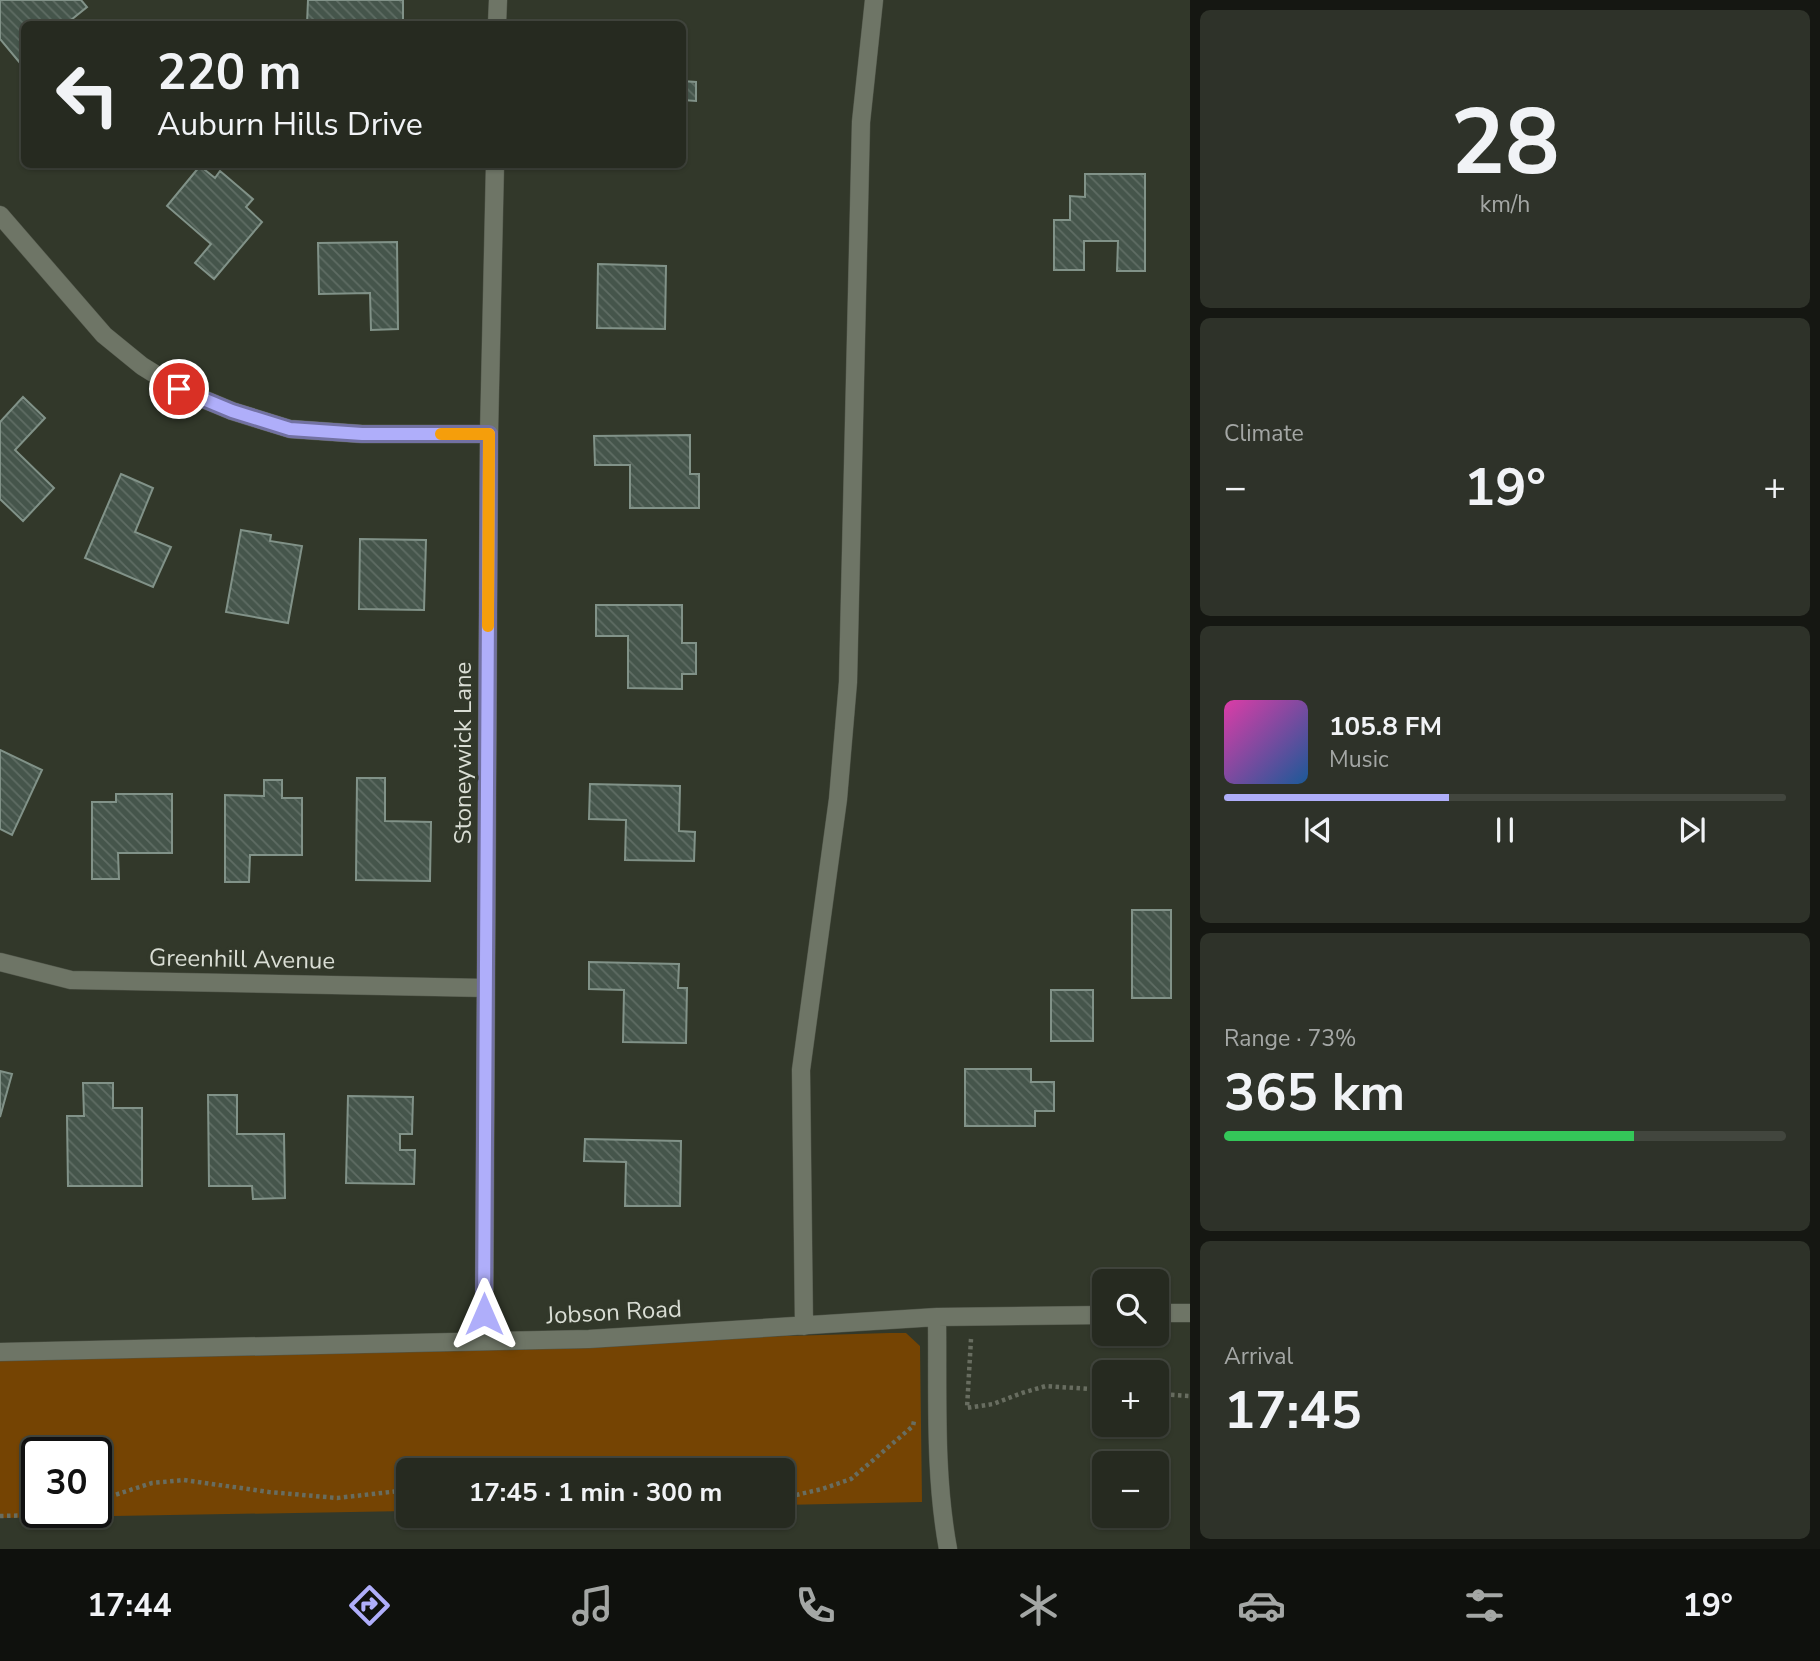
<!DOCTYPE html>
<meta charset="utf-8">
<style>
:root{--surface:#262a20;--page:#2e3229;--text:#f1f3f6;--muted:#a4a7a5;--line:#42463e;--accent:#afaefa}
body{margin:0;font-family:"Nunito Sans",sans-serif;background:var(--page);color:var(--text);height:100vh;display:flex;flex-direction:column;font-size:26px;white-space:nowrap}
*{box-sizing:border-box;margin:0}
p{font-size:23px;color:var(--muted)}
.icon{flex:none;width:38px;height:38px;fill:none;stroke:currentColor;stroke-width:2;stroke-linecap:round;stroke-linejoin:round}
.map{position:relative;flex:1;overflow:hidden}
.drawer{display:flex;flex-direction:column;gap:10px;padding:10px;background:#151712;width:630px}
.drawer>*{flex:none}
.top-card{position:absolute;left:21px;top:21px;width:665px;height:147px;border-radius:10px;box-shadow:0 2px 5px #0004,0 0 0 2px var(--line);background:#262a20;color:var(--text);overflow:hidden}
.fabs{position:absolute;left:1092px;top:1269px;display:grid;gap:14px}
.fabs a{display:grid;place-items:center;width:77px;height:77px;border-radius:10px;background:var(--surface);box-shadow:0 2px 5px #0004,0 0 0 2px var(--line);font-size:35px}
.speed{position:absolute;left:21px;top:1437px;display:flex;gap:14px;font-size:35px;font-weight:700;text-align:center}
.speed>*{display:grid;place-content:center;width:91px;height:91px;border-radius:50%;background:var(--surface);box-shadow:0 2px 5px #0004,0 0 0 2px var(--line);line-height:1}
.speed .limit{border:4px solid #111;border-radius:10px;background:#fff;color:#111}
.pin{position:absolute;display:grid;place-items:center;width:60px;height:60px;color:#fff;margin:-30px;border:4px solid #fff;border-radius:50%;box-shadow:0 2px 7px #0007}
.me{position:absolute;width:77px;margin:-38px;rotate:0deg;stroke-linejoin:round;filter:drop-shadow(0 0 5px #0008)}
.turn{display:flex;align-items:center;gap:24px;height:147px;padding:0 21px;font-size:32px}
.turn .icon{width:91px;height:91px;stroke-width:2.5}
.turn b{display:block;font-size:49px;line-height:60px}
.big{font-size:52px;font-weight:700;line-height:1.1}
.drawer .tile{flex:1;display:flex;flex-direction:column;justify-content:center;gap:10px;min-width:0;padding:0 24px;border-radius:10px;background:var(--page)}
.drawer .dial{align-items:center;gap:0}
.dial b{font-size:91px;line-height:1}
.song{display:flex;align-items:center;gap:21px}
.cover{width:84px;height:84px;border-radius:10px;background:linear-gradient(135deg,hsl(320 70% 55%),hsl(210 70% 35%))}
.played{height:7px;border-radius:4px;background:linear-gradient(90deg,var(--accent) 40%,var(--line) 40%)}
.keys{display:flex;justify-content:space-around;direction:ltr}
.heat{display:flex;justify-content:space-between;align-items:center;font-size:38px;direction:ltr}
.charge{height:10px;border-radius:5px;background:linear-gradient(90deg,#34c759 73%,var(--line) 0)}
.trip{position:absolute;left:396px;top:1458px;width:399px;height:70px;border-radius:10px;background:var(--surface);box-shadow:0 2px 5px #0004,0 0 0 2px var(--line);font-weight:700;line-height:70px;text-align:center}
.tab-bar{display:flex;height:112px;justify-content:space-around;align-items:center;background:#0f110d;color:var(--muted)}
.tab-bar .icon{width:49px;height:49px}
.tab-bar .selected{color:var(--accent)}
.tab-bar b{font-size:32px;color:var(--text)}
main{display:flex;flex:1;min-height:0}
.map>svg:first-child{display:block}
.green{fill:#754403;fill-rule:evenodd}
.building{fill:url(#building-back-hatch);stroke:#819288;stroke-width:2}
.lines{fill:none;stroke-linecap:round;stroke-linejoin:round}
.minor-casing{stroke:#4f5448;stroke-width:19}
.path{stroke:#686d60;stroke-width:4.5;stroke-dasharray:3.5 3.5;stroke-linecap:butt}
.minor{stroke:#6e7566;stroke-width:18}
.route-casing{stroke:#7271a2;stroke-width:18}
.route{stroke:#afaefa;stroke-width:12}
.slow{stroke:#f59e0b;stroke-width:12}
.labels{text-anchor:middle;stroke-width:7;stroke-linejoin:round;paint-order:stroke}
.street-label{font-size:24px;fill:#d9ddd4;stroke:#32382a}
</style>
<main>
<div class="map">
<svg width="1190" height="1549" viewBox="0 0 1190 1549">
<defs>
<pattern id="building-back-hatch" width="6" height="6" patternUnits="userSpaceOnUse" patternTransform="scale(1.75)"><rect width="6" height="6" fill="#45554b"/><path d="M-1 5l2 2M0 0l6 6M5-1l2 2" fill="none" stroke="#5f6d64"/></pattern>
</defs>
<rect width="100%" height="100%" fill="#32382a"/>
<!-- green -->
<path class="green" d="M889,1333H906L920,1346L922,1502L782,1505V1470H408V1511L0,1518V1360ZM37,1452H96V1512H37Z"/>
<!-- building -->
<path class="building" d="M0,0H81L87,7L66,24H24V59L20,63L0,39Z
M308,0H403V21L362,20V24H295H307Z
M682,81L696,82V101L683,100L682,106Z
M200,166L215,178L220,171L253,199L246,207L262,222L214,279L195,263L211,244L167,206Z
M1085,174H1145V271H1117L1118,241H1084V270H1054V220H1070V196L1085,197Z
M397,242L398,329L371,330L370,293L319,294L318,243Z
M598,264L666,266L665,329L597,328Z
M23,397L45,418L15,450L54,488L23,521L0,499V422Z
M690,435V474H699V508H630V465H595L594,436Z
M121,474L153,488L135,532L171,547L153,587L85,558Z
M241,530L271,535L270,541L302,546L288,623L226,612Z
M360,539L426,540L424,610L359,609Z
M596,605H682V643H696V674H682V689L628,688V636H596Z
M0,750L42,770L12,835L0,829Z
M357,778H385V821L431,822L430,881L356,880Z
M264,780H282V798H302V855H250L249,882H225V795L264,796Z
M590,784L680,786L679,831L695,832L694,861L625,860L626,820L589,819Z
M116,794H172V853H118L119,879H92V802H116Z
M1132,910H1171V998H1132Z
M589,962L679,964L678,988H687L686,1043L623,1042L624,990L589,989Z
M1051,990H1093V1041H1051Z
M965,1069H1031V1082H1054V1111H1035V1126H965Z
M0,1071L12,1074L0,1117Z
M83,1083H113V1108H142V1186H68L67,1116H84Z
M208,1095H237V1134H284L285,1198L253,1199L252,1186H209Z
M348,1096L413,1097L412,1134H400V1150H415L414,1184L346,1183Z
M585,1139L681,1141L680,1206H625L626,1162L584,1161Z"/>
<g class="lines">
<defs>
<path id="minor" d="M497,24L498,0
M0,215L104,335L142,366L179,389L232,411L290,429L362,434H489
M0,962L71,980L486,988
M1157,1313H1190
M937,1317C938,1395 934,1473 948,1549
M804,1326L801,1070L838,799L848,682L861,122L874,0
M484,1341L489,434L495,164
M0,1352L589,1339L937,1317L1104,1315"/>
</defs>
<!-- minor casing -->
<use href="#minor" class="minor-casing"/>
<!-- path -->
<path class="path" d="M971,1339L967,1408L993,1404L1022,1393L1046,1386L1104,1390
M1157,1394L1190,1396
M782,1495H796L822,1489L851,1479L913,1426L914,1421
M96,1501L152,1483L184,1480L269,1492L337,1498L408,1490
M0,1516L42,1515L61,1512"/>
<!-- minor -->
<use href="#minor" class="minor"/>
</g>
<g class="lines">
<defs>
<path id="route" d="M179,389L232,411L290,429L362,434H489L484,1314"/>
</defs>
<!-- route casing -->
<use href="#route" class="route-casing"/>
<!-- route -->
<use href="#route" class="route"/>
<!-- slow -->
<path class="slow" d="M441,434H489L488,626"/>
</g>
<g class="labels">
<!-- street labels -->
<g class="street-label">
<text transform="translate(463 753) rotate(-90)" y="8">Stoneywick Lane</text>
<text transform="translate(242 959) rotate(1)" y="8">Greenhill Avenue</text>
<text transform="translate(614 1312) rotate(-3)" y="8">Jobson Road</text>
</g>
</g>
</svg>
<div class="fabs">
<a><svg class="icon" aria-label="search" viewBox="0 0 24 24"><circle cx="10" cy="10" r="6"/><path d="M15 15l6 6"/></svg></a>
<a>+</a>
<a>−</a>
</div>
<div class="speed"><div class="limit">30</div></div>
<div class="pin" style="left:179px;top:389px;background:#d93025"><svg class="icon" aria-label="arrive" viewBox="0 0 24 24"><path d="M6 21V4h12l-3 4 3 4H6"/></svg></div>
<svg class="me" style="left:484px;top:1314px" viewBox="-20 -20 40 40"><path d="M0-17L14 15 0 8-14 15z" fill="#afaefa" stroke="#fff" stroke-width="4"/></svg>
<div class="trip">17:45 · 1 min · 300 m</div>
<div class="top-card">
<div class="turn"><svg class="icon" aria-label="left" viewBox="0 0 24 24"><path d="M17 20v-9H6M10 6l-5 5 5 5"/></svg><div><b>220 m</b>Auburn Hills Drive</div></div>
</div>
</div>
<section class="drawer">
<div class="tile dial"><b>28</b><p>km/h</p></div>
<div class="tile"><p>Climate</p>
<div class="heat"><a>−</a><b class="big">19°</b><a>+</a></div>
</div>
<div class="tile">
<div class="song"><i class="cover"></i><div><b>105.8 FM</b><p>Music</p></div></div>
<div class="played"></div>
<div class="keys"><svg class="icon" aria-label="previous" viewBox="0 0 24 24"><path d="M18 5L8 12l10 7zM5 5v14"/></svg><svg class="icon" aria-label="pause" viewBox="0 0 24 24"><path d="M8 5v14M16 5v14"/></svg><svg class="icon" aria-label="next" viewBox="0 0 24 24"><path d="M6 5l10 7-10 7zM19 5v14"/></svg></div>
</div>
<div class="tile"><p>Range · 73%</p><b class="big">365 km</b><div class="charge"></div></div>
<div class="tile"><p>Arrival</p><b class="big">17:45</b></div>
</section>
</main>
<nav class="tab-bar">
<b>17:44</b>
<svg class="icon selected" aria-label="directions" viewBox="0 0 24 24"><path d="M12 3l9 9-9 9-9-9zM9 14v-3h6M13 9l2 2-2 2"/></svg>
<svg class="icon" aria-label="music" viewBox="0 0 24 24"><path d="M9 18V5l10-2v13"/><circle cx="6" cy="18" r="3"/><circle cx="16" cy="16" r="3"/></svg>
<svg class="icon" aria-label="phone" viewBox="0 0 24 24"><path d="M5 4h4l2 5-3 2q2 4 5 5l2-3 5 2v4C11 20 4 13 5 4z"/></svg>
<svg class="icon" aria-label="climate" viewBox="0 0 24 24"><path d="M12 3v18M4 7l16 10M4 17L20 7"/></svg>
<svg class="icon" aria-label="car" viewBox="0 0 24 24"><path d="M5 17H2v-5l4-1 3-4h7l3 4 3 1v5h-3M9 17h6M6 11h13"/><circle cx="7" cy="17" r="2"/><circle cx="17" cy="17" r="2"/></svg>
<svg class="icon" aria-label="filters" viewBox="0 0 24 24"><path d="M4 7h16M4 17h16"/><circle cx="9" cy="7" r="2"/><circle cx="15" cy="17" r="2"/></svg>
<b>19°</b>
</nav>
